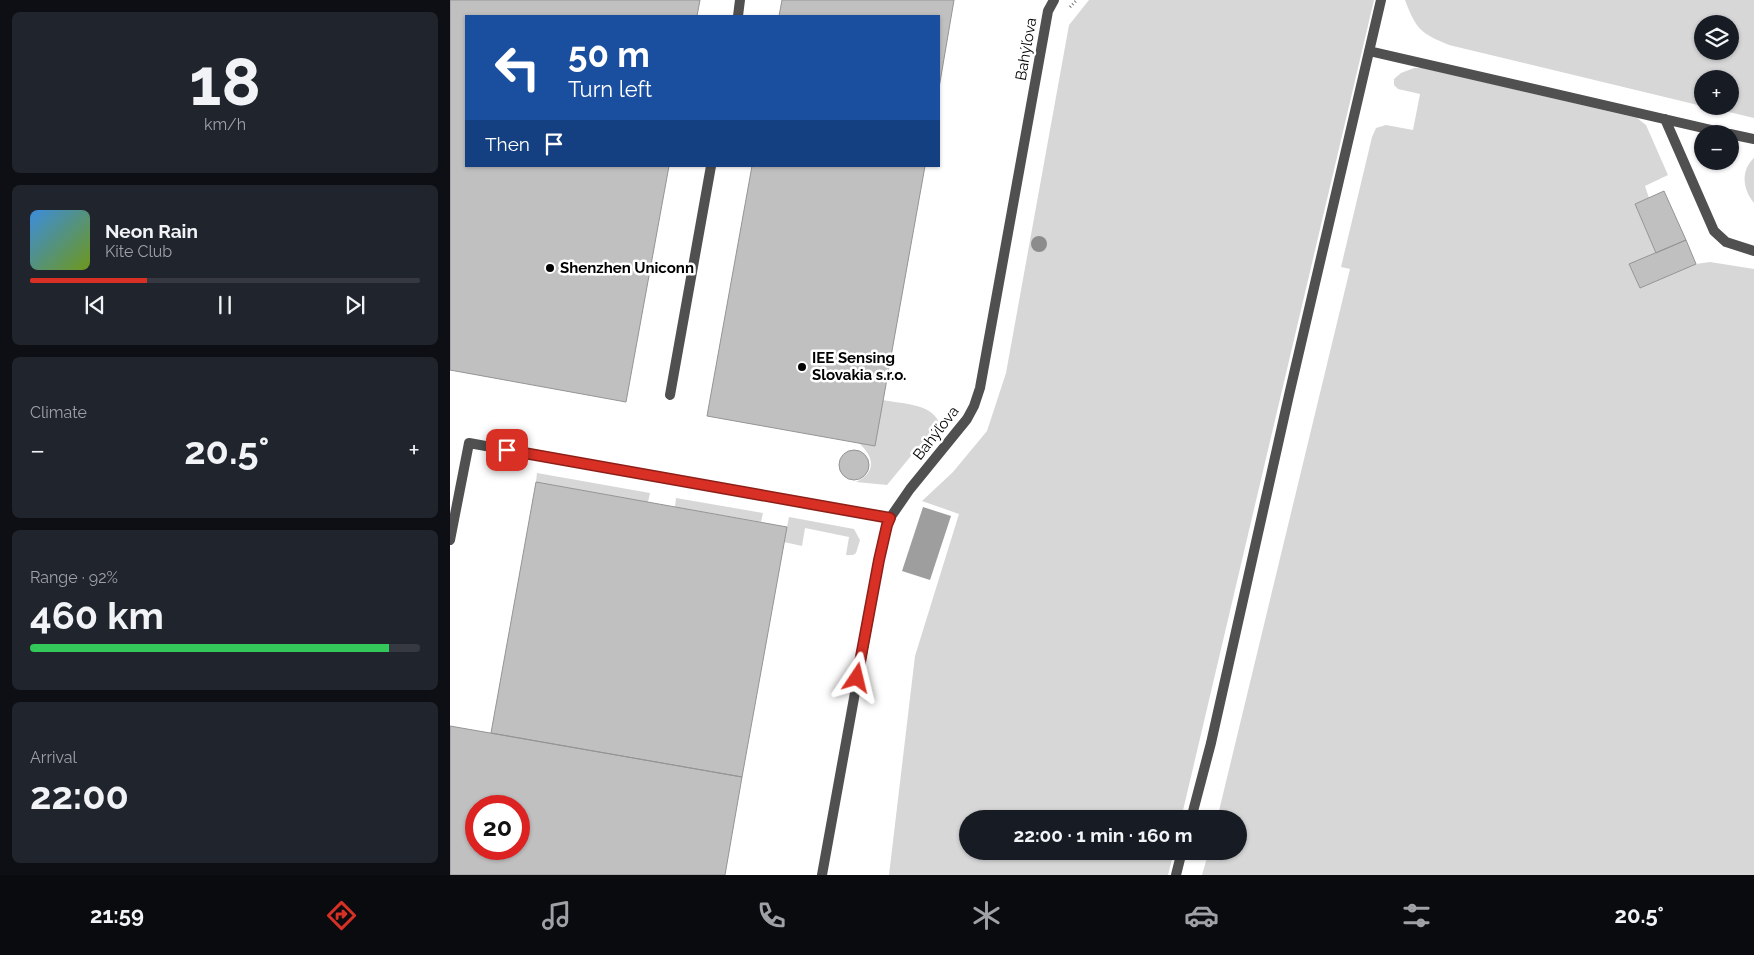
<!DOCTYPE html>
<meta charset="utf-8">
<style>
:root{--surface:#171b24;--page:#20242c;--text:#f1f3f6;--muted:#9ea1a6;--line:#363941;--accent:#d93025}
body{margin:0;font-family:Raleway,sans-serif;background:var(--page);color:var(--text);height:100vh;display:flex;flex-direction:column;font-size:19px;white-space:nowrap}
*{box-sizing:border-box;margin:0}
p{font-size:16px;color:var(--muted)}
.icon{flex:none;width:28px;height:28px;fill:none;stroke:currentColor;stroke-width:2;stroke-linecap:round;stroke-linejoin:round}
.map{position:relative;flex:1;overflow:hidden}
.panel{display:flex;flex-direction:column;gap:12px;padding:12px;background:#0d0f14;width:450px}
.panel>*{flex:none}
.top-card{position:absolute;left:15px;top:15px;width:475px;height:152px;border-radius:0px;box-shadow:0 1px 4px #0004;background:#1a4fa0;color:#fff;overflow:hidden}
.fabs{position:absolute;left:1244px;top:15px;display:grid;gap:10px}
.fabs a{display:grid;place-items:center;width:45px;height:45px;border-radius:50%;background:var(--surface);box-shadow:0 1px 4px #0004;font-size:25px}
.speed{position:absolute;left:15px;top:795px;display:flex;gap:10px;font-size:25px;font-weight:700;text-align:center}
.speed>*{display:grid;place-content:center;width:65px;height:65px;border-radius:50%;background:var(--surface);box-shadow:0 1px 4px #0004;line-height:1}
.speed .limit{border:8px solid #d22;background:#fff;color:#111}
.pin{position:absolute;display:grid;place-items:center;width:42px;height:42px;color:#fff;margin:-21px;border-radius:10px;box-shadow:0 2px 8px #0006}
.me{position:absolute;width:55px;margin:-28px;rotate:10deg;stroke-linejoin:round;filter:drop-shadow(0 0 4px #0008)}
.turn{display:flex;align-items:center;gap:18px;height:105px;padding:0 20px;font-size:22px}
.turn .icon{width:65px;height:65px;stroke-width:2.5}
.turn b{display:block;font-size:35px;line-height:42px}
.then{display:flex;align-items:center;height:48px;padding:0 20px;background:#0003;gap:10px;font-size:19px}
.big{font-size:38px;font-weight:700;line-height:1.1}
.panel .widget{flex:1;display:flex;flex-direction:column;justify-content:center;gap:8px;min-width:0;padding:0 18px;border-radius:8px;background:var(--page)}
.panel .dial{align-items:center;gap:0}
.dial b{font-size:65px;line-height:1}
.song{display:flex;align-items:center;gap:15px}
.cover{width:60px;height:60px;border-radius:8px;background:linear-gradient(135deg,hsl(210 70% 55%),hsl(80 70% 35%))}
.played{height:5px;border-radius:2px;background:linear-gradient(90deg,var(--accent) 30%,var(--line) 30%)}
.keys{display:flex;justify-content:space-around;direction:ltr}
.heat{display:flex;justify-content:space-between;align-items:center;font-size:28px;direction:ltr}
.charge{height:8px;border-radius:4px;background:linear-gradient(90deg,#34c759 92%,var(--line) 0)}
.trip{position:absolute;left:509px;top:810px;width:288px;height:50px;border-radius:25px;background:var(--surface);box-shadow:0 1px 4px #0004;font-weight:700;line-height:50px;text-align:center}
.dock{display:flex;height:80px;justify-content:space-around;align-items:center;background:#090b0e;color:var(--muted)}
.dock .icon{width:35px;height:35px}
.dock .active{color:var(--accent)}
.dock b{font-size:22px;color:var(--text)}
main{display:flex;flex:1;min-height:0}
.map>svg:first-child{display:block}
.green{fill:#d7d7d7;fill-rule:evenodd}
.water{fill:#9e9e9e}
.building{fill:#c0c0c0;stroke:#949494;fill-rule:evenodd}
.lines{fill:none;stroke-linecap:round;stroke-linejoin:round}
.path{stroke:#727272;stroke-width:3;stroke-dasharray:1 2.5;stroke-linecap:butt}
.lane{stroke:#505050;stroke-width:10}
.tree{fill:#8c8c8c}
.route-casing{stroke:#8d1f18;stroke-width:12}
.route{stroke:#d93025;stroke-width:9}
.poi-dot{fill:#000;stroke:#fff;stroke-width:2}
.labels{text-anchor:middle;stroke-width:5;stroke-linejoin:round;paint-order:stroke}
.street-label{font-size:15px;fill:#000;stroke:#fff}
.poi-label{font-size:15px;font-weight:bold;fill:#000;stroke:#fff;text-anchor:start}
</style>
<main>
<section class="panel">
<div class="widget dial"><b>18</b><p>km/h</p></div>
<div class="widget">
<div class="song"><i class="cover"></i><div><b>Neon Rain</b><p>Kite Club</p></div></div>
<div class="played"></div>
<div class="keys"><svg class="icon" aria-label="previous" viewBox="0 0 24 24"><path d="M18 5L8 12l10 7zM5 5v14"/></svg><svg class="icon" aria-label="pause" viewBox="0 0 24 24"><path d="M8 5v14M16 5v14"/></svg><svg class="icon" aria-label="next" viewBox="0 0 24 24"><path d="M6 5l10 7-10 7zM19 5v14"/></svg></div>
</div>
<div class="widget"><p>Climate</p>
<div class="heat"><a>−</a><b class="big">20.5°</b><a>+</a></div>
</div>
<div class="widget"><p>Range · 92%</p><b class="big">460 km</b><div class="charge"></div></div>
<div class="widget"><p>Arrival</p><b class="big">22:00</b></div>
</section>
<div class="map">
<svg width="1304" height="875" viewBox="0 0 1304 875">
<rect width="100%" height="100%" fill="#fff"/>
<!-- green -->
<path class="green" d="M639,0H924L731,819H518V851H724L718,875H439L465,656L509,514L472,501L503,472L537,431L556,373L619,25Z
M955,0H1304V118L1254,106H1280V79H1252V106L999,45C970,33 966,29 955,0ZM1252,24H1280V51H1252Z
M964,68H973L1187,118L1196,125L1218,175L1195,186L1199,198L1185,204L1206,253L1179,265L1190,288L1246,264L1260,262L1304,269V875H752L759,851H788V819H767L900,269L891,267L922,137L926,128L936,125L963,130L970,94L948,89L944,85V79L951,73Z
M1304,158V203C1293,190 1290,171 1304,158Z
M433,400C452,404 480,403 489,422L437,485L406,482C427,472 424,457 409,443L425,446Z
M87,473L200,493L198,502L86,482Z
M226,498L313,513L311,522L225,507Z
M339,517L404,529L410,540L406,553L403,555H396L399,537L355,528L352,546L334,542Z"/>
<!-- water -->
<path class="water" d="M473,507L501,516L480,580L452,571Z"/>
<!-- building -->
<path class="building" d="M0,0H250L247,16H16V166H219L176,402L0,370Z
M332,0H504L489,88V16H329Z
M302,166H475L425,446L257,416Z
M1214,191L1236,240L1206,253L1185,204Z
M1236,240L1246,264L1190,288L1179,264Z
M389 465a15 15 0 1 1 30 0a15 15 0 1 1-30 0Z
M86,482L337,527L292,777L41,733Z
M0,726L292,777L275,875H0ZM26,806H69V849H26Z"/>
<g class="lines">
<!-- path -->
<path class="path" d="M620,7L627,0"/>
<!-- lane -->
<path class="lane" d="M288,16L290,0
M919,51L1279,134
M1215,119L1264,231L1276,242L1304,251
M1280,134L1304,139
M220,395L261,166
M0,540L19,443L440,518
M741,819L761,743L839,395L931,0
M372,875L429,560L437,525L440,518L460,489L517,419L524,406L530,388L598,11L604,0
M726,875L732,851"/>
</g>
<!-- trees -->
<circle class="tree" cx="589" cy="244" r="8"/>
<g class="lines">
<defs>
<path id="route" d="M57,450L440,518L437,525L429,560L407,678"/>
</defs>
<!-- route casing -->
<use href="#route" class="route-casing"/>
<!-- route -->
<use href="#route" class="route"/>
</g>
<!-- markers -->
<g class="poi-dot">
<circle cx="100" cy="268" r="5"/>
<circle cx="352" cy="367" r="5"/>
</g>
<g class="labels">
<!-- street labels -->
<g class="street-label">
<text transform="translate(576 49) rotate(-80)" y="5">Bahýľova</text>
<text transform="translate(486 433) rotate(-52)" y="5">Bahýľova</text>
</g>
<!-- poi labels -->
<g class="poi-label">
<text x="110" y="273">Shenzhen Uniconn</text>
<text x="362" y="363">IEE Sensing<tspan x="362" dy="17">Slovakia s.r.o.</tspan></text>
</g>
</g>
</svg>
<div class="fabs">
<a><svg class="icon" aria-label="layers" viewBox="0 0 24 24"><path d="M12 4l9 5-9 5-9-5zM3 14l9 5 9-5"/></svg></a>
<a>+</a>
<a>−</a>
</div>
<div class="speed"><div class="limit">20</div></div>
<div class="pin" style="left:57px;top:450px;background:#d93025"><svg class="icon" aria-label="arrive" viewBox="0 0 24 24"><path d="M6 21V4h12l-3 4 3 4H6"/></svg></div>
<svg class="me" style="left:407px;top:678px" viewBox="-20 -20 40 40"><path d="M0-17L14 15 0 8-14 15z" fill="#d93025" stroke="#fff" stroke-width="4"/></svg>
<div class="trip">22:00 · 1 min · 160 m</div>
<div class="top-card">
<div class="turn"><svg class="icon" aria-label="left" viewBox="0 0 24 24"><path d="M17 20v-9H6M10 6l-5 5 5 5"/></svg><div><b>50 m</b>Turn left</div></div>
<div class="then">Then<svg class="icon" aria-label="arrive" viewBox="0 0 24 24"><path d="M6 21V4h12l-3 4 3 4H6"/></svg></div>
</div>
</div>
</main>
<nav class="dock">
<b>21:59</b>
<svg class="icon active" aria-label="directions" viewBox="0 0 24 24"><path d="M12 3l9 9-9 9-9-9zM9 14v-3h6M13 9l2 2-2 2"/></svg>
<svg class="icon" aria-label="music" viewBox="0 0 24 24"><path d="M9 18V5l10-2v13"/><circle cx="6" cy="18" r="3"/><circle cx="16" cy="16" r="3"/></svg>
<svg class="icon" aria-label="phone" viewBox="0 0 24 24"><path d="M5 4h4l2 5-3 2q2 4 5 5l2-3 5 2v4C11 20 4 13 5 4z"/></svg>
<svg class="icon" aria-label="climate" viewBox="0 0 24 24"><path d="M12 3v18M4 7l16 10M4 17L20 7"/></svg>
<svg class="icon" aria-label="car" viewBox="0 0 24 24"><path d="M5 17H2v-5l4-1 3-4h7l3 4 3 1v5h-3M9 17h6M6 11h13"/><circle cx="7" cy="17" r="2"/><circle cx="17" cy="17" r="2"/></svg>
<svg class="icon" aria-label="filters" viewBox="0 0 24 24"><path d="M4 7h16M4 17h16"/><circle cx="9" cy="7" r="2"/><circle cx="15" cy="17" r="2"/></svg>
<b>20.5°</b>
</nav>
